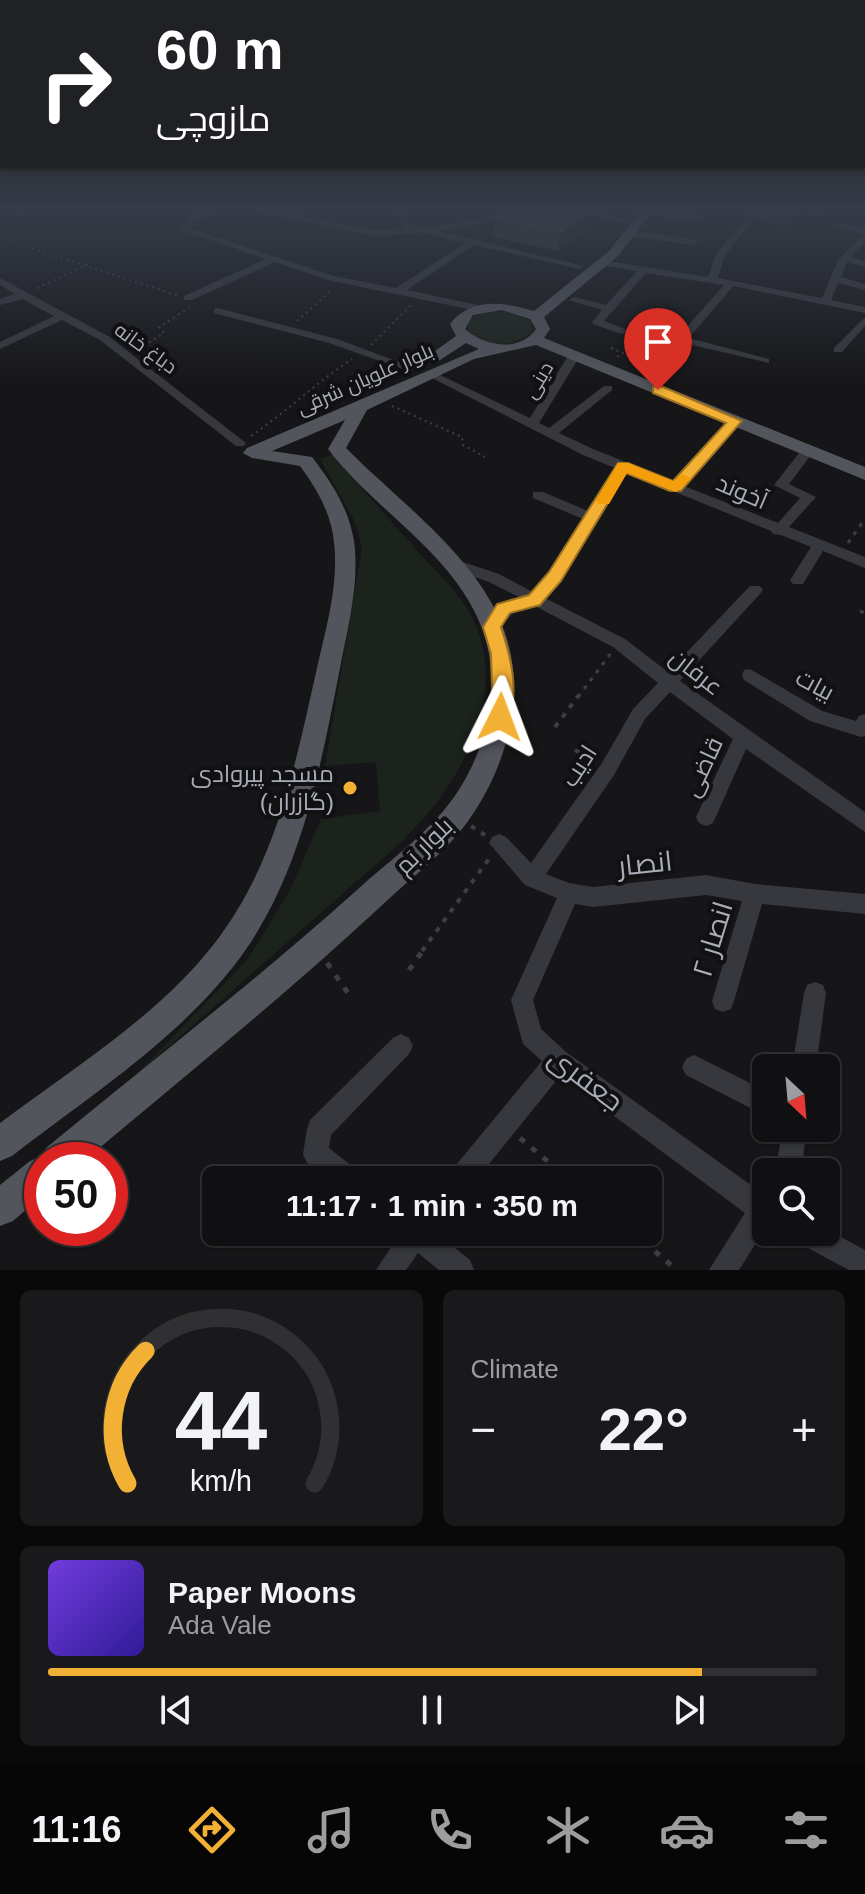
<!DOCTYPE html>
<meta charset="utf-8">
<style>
:root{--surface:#101012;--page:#19191b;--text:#f1f3f6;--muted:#9c9d9f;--line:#303032;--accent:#f2b134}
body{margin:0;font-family:Helvetica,Cairo,sans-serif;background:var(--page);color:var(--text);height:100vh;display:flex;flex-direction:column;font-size:30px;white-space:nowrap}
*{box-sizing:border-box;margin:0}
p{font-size:26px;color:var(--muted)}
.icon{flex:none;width:44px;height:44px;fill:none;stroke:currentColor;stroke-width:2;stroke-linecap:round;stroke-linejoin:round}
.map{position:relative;height:1270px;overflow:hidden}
.drawer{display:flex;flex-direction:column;gap:20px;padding:20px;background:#09090a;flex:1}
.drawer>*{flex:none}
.guide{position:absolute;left:0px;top:0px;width:866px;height:168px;box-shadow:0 2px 6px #0004,0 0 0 2px var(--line);background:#202124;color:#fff;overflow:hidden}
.needle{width:52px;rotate:154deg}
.controls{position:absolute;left:752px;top:1054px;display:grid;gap:16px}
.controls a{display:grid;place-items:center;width:88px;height:88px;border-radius:12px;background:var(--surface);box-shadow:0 2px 6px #0004,0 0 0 2px var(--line);font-size:40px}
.speed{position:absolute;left:24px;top:1142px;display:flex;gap:16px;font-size:40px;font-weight:700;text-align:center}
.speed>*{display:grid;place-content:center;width:104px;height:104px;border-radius:50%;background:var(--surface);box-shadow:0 2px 6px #0004,0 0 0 2px var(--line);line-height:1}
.speed .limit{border:12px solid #d22;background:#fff;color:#111}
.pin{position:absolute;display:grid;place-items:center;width:68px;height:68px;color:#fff;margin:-82px -34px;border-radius:50% 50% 50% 0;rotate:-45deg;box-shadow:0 0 8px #0007}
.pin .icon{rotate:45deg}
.me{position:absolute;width:88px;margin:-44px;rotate:3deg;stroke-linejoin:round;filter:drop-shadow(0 0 6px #0008)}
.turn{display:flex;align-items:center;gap:28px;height:168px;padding:0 24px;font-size:36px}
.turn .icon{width:104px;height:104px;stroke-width:2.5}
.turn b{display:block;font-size:56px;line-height:68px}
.big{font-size:60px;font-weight:800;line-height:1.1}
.drawer .card{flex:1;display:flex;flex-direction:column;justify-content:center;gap:12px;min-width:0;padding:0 28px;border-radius:12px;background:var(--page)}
.drawer .dial{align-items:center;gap:0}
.dial svg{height:208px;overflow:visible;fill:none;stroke:var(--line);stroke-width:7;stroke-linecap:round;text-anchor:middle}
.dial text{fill:var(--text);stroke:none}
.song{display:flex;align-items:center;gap:24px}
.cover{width:96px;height:96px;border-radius:12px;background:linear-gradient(135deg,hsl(260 70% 55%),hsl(250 70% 35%))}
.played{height:8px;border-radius:4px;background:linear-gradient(90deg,var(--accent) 85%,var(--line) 85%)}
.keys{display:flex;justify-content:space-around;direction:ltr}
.heat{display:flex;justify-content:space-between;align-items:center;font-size:44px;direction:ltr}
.drawer .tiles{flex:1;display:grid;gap:20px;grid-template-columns:1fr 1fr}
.card:last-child{grid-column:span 2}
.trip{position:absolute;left:202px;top:1166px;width:460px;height:80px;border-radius:12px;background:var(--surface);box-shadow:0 2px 6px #0004,0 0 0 2px var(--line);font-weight:800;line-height:80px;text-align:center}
.tabs{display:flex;height:128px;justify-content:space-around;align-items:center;background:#060607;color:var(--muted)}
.tabs .icon{width:56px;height:56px}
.tabs .current{color:var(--accent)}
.tabs b{font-size:36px;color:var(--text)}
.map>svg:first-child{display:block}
.built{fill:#222225}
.green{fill:#1c231d}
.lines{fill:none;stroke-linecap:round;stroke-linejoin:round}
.path-far3{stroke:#3d3f44;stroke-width:2;stroke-dasharray:2 4;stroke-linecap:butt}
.path-far2{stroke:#3d3f44;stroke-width:3;stroke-dasharray:4 6;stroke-linecap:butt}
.path-far1{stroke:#3d3f44;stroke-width:4;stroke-dasharray:5 7;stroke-linecap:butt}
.path{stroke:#3d3f44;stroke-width:5;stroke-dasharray:6 9;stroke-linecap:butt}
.minor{fill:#37383d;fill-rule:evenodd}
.major{fill:#53555c;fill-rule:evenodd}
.wall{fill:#323236}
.shaded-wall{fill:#212124}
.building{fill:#3f3f44;stroke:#4f5156;stroke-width:2}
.route{fill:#f2b134;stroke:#9d7322;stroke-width:2}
.slow{fill:#f59e0b}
.poi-dot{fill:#f2b134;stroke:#111113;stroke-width:3}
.labels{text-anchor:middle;stroke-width:8;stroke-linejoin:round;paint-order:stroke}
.far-street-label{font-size:20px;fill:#a8adb8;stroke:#111113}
.street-label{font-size:24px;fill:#a8adb8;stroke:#111113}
.poi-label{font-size:24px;fill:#a8adb8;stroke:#111113;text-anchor:end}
.near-street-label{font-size:28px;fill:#a8adb8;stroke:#111113}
</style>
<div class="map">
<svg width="865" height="1270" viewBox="0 0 865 1270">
<rect width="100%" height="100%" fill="#161618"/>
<!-- built -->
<path class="built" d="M741,207H783L799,214L787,227L744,216L749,209Z"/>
<!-- green -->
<path class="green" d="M506,311L531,321L532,332C516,348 483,347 468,330L467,324L476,315Z
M332,455C362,489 392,522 422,556C439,575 460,593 472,617C512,701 457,789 398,845L134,1077L248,959L290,890L321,819L380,811L376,762L325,766L362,548L355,522L320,459Z"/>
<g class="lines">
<!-- path-far3 -->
<path class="path-far3" d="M617,208L633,210
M0,223L36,207
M0,233L17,244L177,295
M37,288L88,264
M297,321L333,289
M371,345L411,305
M611,348L623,353L614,359
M139,349L164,333L159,327L189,308
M392,406L462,437L463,445L485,457
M251,436C287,411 316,383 352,359"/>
<!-- path-far2 -->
<path class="path-far2" d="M848,543L862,523
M860,611L865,613
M578,697L611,653"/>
<!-- path-far1 -->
<path class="path-far1" d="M555,727L579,695
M575,750L596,762
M471,826L485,835
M422,951L491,856"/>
<!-- path -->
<path class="path" d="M327,963L350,996
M409,970L424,949
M520,1138L570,1180
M632,1232L677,1270"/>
<!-- minor -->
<path class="minor" d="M214,207H225L200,219L189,228L334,276L396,288L465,243L424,233L374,236L238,207H255L374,230L405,229L392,207H400L411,225L424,228L513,213L516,214V218L437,231L584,266L579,269L474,245L407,290L482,306L483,308L478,311L332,281L275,262L192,300H184V296L266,259L179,229L194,215Z
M550,207H568L629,220L625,223Z
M816,207H824L820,217L813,215Z
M647,209L703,217L707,220L703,223L644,214V210Z
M744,221L751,223L725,255L718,278L822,298L839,258L865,234V242L850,257L865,261V267L847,262L841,277L865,284V290L838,283L831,300L865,307V313L733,286L689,338L769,359V363L684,343L649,370L645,369V365L678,337L724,285L646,273L604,321L625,329V333L621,334L593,324L592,322L602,310L569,300L574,297L606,305L637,271L599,265V261L602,260L708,277L716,254Z
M841,223L865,228V234L838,228L837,226Z
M632,231L693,239L698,242L693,245L629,236L627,234Z
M0,278L108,336L246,443L244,446H236L100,340L62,320L0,349V342L54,316L22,299L0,305V299L15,294L0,285Z
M218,308L337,339L418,369L408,371L329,343L214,313V309Z
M865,317V326L842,352H834V348Z
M574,353L580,356L539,423L549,428L604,386H612V390L559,433L593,449L674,481L731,418H739V424L684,486L778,523L800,498L774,485L803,448H813L814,451L789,484L816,497L789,527L865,557V568L823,551L803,584H793L790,580L811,547L781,535L773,534L771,531L626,472C600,515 578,558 545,598L625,639L668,672L750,586H760L763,590L760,594L680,681L865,812V832L746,749L713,823L706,826L699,823L696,817L733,739L670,692L645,719L614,775L546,874L569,883L593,887L706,875L755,884L865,894V914L762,904L734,1001L731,1009L723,1012L715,1009L712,1001L742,901L706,895L593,907L575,904L533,1000L541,1029L566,1052L766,1196V1227L739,1270H709L745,1213L560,1076L476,1180H447L451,1171L542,1061L523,1044L511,1000L557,898L525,885L489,843L492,837L499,834L506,837L531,863L602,763L633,709L658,683L613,647L535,606L514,611L498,631H486L484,627L499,607L519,597L489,582L443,566L441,562L443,558L448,557L499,574L533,592L550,572L583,519L533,498V492H543L588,511L615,468L583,455L424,374L434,372L530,418L568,356Z
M750,669L822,711L856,721L859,716L865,714V736L861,737L810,721L744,680L742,675L744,670Z
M815,982L823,985L826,993L816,1068H792L804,993L807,985Z
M401,1034L409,1038L413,1046L409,1054L331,1135L329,1148L358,1171L362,1180H329L307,1163L303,1154L307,1129L310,1120L393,1038Z
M694,1055L766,1091V1116L686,1075L682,1067L686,1059Z
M783,1128H807L801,1172H775Z
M826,1229L865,1250V1270H849L795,1241L791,1232H826Z
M401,1232H435L470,1260L474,1270H439L418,1253L406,1270H376Z"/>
<!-- major -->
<path class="major" d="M644,207H656L618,256L544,317L550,329L544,338L865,467V480L536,345L474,359L367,410L346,448C399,502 477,556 504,630C528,695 506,769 466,824C442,856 408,880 379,908C284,996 184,1077 85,1160H42V1196L13,1221L0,1226V1185L30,1161L42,1156L46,1148C150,1062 257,980 357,890C393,857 434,830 460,788C489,742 502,678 481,626C452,552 374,510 328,449L345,420L272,451L312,457L318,465C335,488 349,511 354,541C360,585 347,630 339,673C319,775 299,883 233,967C173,1043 88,1097 12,1156L0,1161V1123C73,1068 157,1017 214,944C277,863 295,765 317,668C326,627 339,585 334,542C331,513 317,489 300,466L252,458L243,453L247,448L479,349L466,343L437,362L424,359L456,336L450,324C471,297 504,302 534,311L609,251ZM502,310L530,319L536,329C520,353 484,346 465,329L473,315Z"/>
</g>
<!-- wall -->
<path class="wall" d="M494,218L586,229L558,251L493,237Z"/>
<!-- shaded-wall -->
<path class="shaded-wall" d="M588,211L586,229L558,251L560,232Z"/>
<!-- building -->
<path class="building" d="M517,207H562L588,211L560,232L494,218Z"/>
<!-- sky -->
<linearGradient id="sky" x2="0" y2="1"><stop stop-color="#0c0c0d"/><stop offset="0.54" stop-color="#363c48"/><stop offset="1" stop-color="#363c48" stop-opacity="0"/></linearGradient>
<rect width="865" height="385" fill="url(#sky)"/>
<!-- route -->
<path class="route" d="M653,387H663L742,421L681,491H670L626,473L561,581L540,605L510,613L501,627C510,655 521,694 507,722H493L491,654L483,627L497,604L529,595L549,572L618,463H628L673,481L726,423L653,393Z"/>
<!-- slow -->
<path class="slow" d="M618,463H628L673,481L683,474L691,479L676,492L627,473L609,504H598L596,500Z"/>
<!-- markers -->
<circle class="poi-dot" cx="350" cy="788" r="8"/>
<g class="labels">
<!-- far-street labels -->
<g class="far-street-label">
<text transform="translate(146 348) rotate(36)" y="7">دباغ خانه</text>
<text transform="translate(365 379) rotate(-24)" y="7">بلوار علویان شرقی</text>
<text transform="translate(538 380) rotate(-59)" y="7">دینی</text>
</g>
<!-- street labels -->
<g class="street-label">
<text transform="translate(742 492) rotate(23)" y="8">آخوند</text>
<text transform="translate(696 672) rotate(38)" y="8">عرفان</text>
<text transform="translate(815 685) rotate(28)" y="8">بیات</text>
<text transform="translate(579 766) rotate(-57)" y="8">ادیب</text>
<text transform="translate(703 767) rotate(-65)" y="8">قاضی</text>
<text transform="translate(424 846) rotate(-44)" y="8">بلوار بَم</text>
</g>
<!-- poi labels -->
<g class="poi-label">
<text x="334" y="782">مسجد پیروادی<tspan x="334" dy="28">(گازران)</tspan></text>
</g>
<!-- near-street labels -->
<g class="near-street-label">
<text transform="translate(645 863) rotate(-6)" y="10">انصار</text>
<text transform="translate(712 939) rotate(-73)" y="10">انصار ۲</text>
<text transform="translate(586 1079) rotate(37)" y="10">جعفری</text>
</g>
</g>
</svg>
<div class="controls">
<a><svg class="needle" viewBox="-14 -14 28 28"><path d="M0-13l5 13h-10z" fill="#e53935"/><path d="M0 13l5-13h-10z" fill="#9c9d9f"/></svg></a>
<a><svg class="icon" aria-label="search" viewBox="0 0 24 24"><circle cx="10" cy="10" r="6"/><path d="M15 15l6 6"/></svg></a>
</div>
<div class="speed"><div class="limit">50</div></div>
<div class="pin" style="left:658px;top:390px;background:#d93025"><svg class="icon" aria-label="arrive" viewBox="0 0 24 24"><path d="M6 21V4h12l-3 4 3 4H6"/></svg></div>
<svg class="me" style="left:500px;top:717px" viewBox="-20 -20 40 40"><path d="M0-17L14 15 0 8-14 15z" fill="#f2b134" stroke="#fff" stroke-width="4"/></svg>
<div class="trip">11:17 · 1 min · 350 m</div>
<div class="guide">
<div class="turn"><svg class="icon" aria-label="right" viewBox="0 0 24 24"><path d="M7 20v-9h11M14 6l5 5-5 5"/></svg><div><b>60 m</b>مازوچی</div></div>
</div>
</div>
<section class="drawer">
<div class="tiles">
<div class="card dial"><svg viewBox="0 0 100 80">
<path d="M14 69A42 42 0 1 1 86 69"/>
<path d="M14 69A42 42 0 0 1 21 18" stroke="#f2b134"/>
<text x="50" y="56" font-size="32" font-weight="700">44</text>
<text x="50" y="72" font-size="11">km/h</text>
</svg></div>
<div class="card"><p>Climate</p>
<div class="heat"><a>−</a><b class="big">22°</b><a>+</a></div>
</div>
<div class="card">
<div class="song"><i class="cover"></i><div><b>Paper Moons</b><p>Ada Vale</p></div></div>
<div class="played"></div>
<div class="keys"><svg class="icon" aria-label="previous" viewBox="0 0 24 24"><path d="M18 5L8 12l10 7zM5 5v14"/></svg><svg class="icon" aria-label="pause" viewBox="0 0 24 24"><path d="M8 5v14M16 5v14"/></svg><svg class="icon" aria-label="next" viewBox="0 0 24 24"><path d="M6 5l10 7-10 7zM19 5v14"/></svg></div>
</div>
</div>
</section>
<nav class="tabs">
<b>11:16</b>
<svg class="icon current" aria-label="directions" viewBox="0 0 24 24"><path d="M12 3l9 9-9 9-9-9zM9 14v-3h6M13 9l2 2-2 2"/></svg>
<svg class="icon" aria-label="music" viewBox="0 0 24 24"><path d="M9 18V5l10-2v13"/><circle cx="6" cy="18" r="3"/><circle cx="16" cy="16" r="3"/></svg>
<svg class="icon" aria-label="phone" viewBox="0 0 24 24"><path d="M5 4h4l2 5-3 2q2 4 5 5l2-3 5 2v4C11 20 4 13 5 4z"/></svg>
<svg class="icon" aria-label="climate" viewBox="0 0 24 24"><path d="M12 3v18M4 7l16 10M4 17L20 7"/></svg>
<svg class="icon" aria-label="car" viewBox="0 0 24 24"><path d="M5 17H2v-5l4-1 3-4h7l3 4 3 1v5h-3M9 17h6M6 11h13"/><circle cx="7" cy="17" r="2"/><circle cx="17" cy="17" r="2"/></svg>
<svg class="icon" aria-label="filters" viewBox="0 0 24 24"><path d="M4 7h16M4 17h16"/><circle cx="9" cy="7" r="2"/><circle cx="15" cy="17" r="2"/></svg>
</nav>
